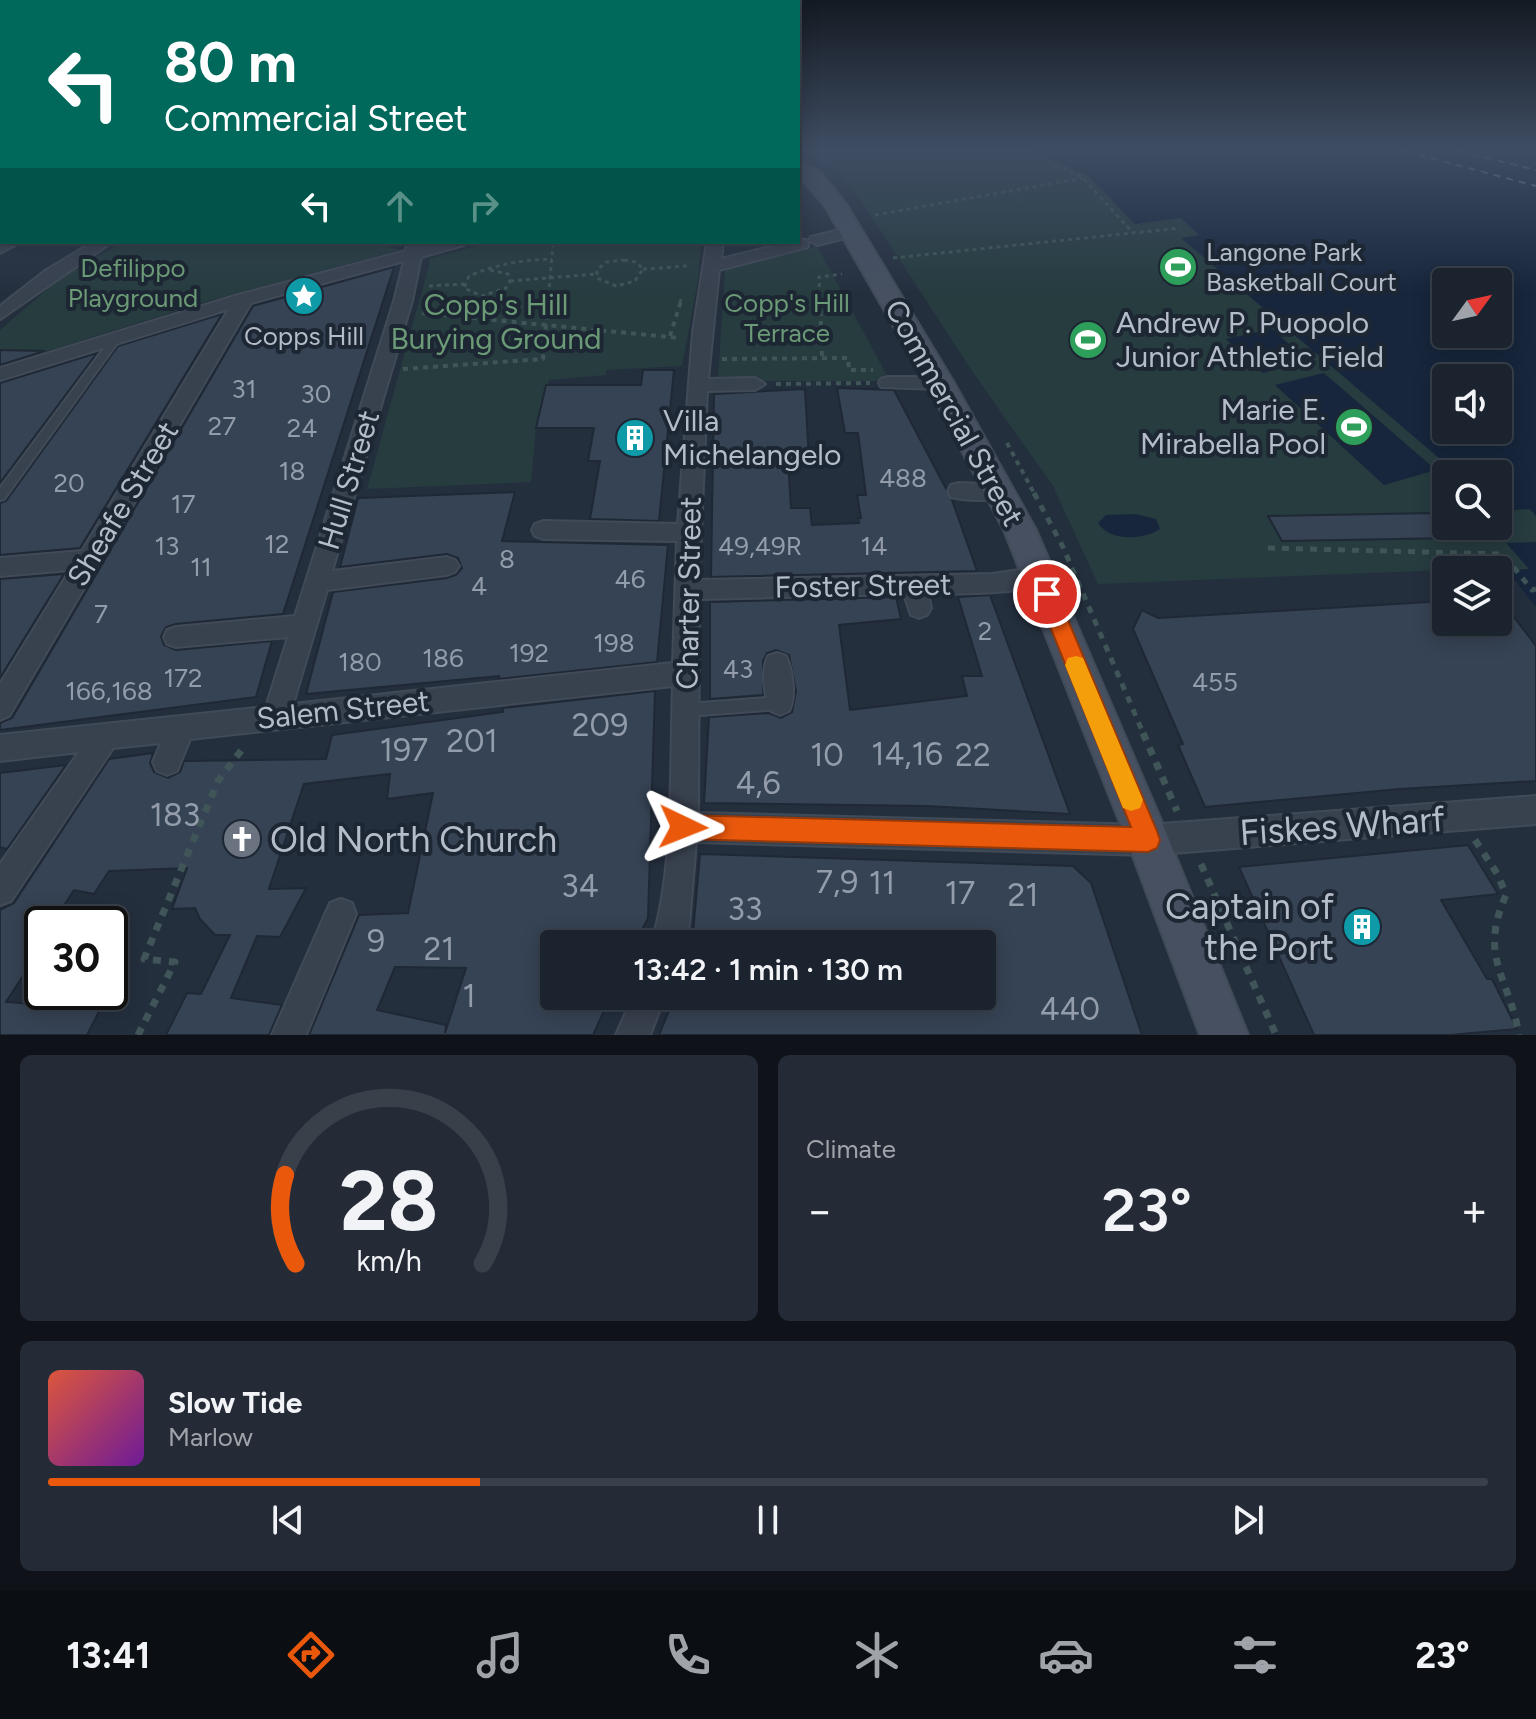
<!DOCTYPE html>
<meta charset="utf-8">
<style>
:root{--surface:#1b232e;--page:#242b36;--text:#f1f3f6;--muted:#a0a4aa;--line:#39404a;--accent:#ea580c}
body{margin:0;font-family:Figtree,sans-serif;background:var(--page);color:var(--text);height:100vh;display:flex;flex-direction:column;font-size:30px;white-space:nowrap}
*{box-sizing:border-box;margin:0}
p{font-size:26px;color:var(--muted)}
.icon{flex:none;width:44px;height:44px;fill:none;stroke:currentColor;stroke-width:2;stroke-linecap:round;stroke-linejoin:round}
.map{position:relative;height:1035px;overflow:hidden}
.details{display:flex;flex-direction:column;gap:20px;padding:20px;background:#0f1319;flex:1}
.details>*{flex:none}
.guide{position:absolute;left:0px;top:0px;width:800px;height:244px;box-shadow:0 4px 20px #0003,0 0 0 2px var(--line);background:#00695c;color:#fff;overflow:hidden}
.needle{width:52px;rotate:57deg}
.controls{position:absolute;left:1432px;top:268px;display:grid;gap:16px}
.controls a{display:grid;place-items:center;width:80px;height:80px;border-radius:8px;background:var(--surface);box-shadow:0 4px 20px #0003,0 0 0 2px var(--line);font-size:40px}
.speed{position:absolute;left:24px;top:906px;display:flex;gap:16px;font-size:40px;font-weight:700;text-align:center}
.speed>*{display:grid;place-content:center;width:104px;height:104px;border-radius:50%;background:var(--surface);box-shadow:0 4px 20px #0003,0 0 0 2px var(--line);line-height:1}
.speed .limit{border:4px solid #111;border-radius:12px;background:#fff;color:#111}
.pin{position:absolute;display:grid;place-items:center;width:68px;height:68px;color:#fff;margin:-34px;border:4px solid #fff;border-radius:50%;box-shadow:0 2px 8px #0007}
.me{position:absolute;width:88px;margin:-44px;rotate:92deg;stroke-linejoin:round;filter:drop-shadow(0 0 6px #0008)}
.turn{display:flex;align-items:center;gap:28px;height:168px;padding:0 32px;font-size:36px}
.turn .icon{width:104px;height:104px;stroke-width:2.5}
.turn b{display:block;font-size:56px;line-height:68px}
.lanes{display:flex;align-items:center;height:76px;padding:0 32px;background:#0003;justify-content:center;gap:40px;direction:ltr}
.lanes .off{opacity:.35}
.big{font-size:60px;font-weight:600;line-height:1.1}
.details .widget{flex:1;display:flex;flex-direction:column;justify-content:center;gap:12px;min-width:0;padding:0 28px;border-radius:12px;background:var(--page)}
.details .dial{align-items:center;gap:0}
.dial svg{height:208px;overflow:visible;fill:none;stroke:var(--line);stroke-width:7;stroke-linecap:round;text-anchor:middle}
.dial text{fill:var(--text);stroke:none}
.song{display:flex;align-items:center;gap:24px}
.cover{width:96px;height:96px;border-radius:12px;background:linear-gradient(135deg,hsl(10 70% 55%),hsl(280 70% 35%))}
.played{height:8px;border-radius:4px;background:linear-gradient(90deg,var(--accent) 30%,var(--line) 30%)}
.keys{display:flex;justify-content:space-around;direction:ltr}
.heat{display:flex;justify-content:space-between;align-items:center;font-size:44px;direction:ltr}
.details .tiles{flex:1;display:grid;gap:20px;grid-template-columns:1fr 1fr}
.widget:last-child{grid-column:span 2}
.trip{position:absolute;left:540px;top:930px;width:456px;height:80px;border-radius:8px;background:var(--surface);box-shadow:0 4px 20px #0003,0 0 0 2px var(--line);font-weight:600;line-height:80px;text-align:center}
.tab-bar{display:flex;height:128px;justify-content:space-around;align-items:center;background:#0b0e12;color:var(--muted)}
.tab-bar .icon{width:56px;height:56px}
.tab-bar .on{color:var(--accent)}
.tab-bar b{font-size:36px;color:var(--text)}
.map>svg:first-child{display:block}
.green{fill:#263c3f;fill-rule:evenodd}
.water{fill:#17263c;fill-rule:evenodd}
.lines{fill:none;stroke-linecap:round;stroke-linejoin:round}
.ferry{stroke:#6d86a8;stroke-width:2;stroke-dasharray:7 6;stroke-linecap:butt}
.building{fill:#364354;stroke:#1f2835;stroke-width:2;fill-rule:evenodd}
.lane-casing{stroke:#414a57;stroke-width:4}
.street-casing{stroke:#414a57;stroke-width:4}
.secondary-casing{stroke:#414a57;stroke-width:4}
.path-far3{stroke:#3f5557;stroke-width:3;stroke-dasharray:4 4;stroke-linecap:butt}
.path-far2{stroke:#3f5557;stroke-width:4;stroke-dasharray:5 5;stroke-linecap:butt}
.path-far1{stroke:#3f5557;stroke-width:5;stroke-dasharray:7 7;stroke-linecap:butt}
.path{stroke:#3f5557;stroke-width:7;stroke-dasharray:8 8;stroke-linecap:butt}
.lane{fill:#38414e;fill-rule:evenodd}
.street{fill:#38414e;fill-rule:evenodd}
.secondary{fill:#465061;fill-rule:evenodd}
.route{fill:#ea580c;stroke:#983908;stroke-width:2}
.slow{fill:#f59e0b}
.labels{text-anchor:middle;stroke-width:8;stroke-linejoin:round;paint-order:stroke}
.far-poi-label{font-size:26px;fill:#b4bcc9;stroke:#1d2633;text-anchor:start}
.far-park-label{font-size:26px;fill:#6b9a76;stroke:#1d2633}
.number-label{font-size:26px;fill:#929caa}
.park-label{font-size:30px;fill:#6b9a76;stroke:#1d2633}
.poi-label{font-size:30px;fill:#b4bcc9;stroke:#1d2633;text-anchor:start}
.street-label{font-size:30px;fill:#b4bcc9;stroke:#1d2633}
.near-number-label{font-size:32px;fill:#929caa}
.near-street-label{font-size:36px;fill:#b4bcc9;stroke:#1d2633}
.near-poi-label{font-size:36px;fill:#b4bcc9;stroke:#1d2633;text-anchor:start}
</style>
<div class="map">
<svg width="1536" height="1035" viewBox="0 0 1536 1035">
<rect width="100%" height="100%" fill="#242f3e"/>
<!-- green -->
<path class="green" d="M799,148H1027L1089,176L1135,224L1202,213L1446,430L1536,481V570H1446L1098,584L1053,486L972,371L862,202L839,173ZM1446,474H1498V526H1446Z
M122,242H369L400,250L208,301L48,351L0,350V330L58,280Z
M493,242H701L698,281L682,366L606,370V375L549,380L536,428L531,482L367,489L431,258Z
M817,246L890,381H718L725,269Z"/>
<!-- water -->
<path class="water" d="M1027,148H1536V516L1530,509L1501,511L1498,508V474H1458L1453,470L1181,238L1199,235L1181,218L1135,224L1089,176ZM1446,282H1498V334H1446ZM1446,378H1498V430H1446Z
M1272,329L1308,361L1263,373L1226,339Z
M1324,373L1436,470L1384,485L1275,385Z
M1135,514L1156,519L1160,529C1143,540 1110,542 1098,523L1106,515Z
M1536,542V607L1507,570L1529,569L1506,543Z"/>
<g class="lines">
<!-- ferry -->
<path class="ferry" d="M1393,148L1536,186
M1447,148L1536,170"/>
</g>
<!-- building -->
<path class="building" d="M394,267L283,614L176,624L166,627L161,636L164,645L176,650L272,641L256,697L0,730V723L12,718L253,306Z
M222,314L80,548L0,555V503L6,501L118,346Z
M0,350L45,351L0,365Z
M97,353L0,483V383Z
M643,370H674L659,521L590,519L600,461H588L594,428H536L546,385H641Z
M837,388L894,390L952,500L977,571L711,577L714,394L805,389L809,460H788L791,508H810L812,525L859,523L858,518H861L857,495H866L858,433H845Z
M515,492L502,541L668,545L657,662L499,679V676L306,694L333,592L447,578L456,575L462,568L458,558L447,554L340,567L358,498Z
M1434,513L1452,538L1282,541L1268,516Z
M64,574L0,678V579Z
M990,595L1070,814L926,806L704,803L709,717L769,713L781,718L792,712L796,691L789,655L776,650L767,653L763,661V695L710,699V602L896,597L901,619L839,625L850,710L967,696L962,676H982L958,597Z
M1498,596L1536,646V781L1400,789L1205,807L1178,745L1183,744L1133,629L1142,610L1158,618L1446,601V622H1498Z
M655,691L648,918L635,944H554V996H611L593,1035H309L359,915L408,913L433,793L387,799L390,774L304,784L269,889L306,888L280,937L257,936L231,998L282,1005L269,1035H166L187,993L201,994L230,935H215L200,919L195,908L172,909L187,868L109,871L94,894L74,890L52,924H42V941L31,959H34L6,1002L70,1007L78,992H109L87,1035H0V910L14,903L109,759L153,753L150,763L154,772L168,778L180,772L184,761L326,759L332,735L503,712V708ZM395,967L466,968L445,1033L446,1025L377,1010Z
M66,765L7,849L0,847V773Z
M1468,845L1498,894L1441,900L1487,979H1492L1517,1029L1450,1035H1314L1239,867Z
M700,854L1073,866L1091,883L1142,1035H659L675,996H982V944H815V939L764,936L763,944H692Z"/>
<g class="lines">
<defs>
<path id="lane" d="M117,334L120,335V339L4,499L0,500V488L114,335Z
M780,697L785,699L787,703L785,707L780,709L687,716L682,714L680,710L682,706L687,704Z"/>
<path id="street" d="M2,213V223L0,224V214Z
M851,227L857,229V235L817,245L809,240L811,237Z
M802,239L808,241V247L719,270L708,379L755,378L765,384L755,390L707,391L699,580L992,574L1040,567L1048,569L1052,576L1048,583C1010,595 967,593 928,594L931,608L927,615L919,618L911,615L904,594L699,599L698,813L1148,825L1536,796V824L1148,855L696,842L689,925L683,944H651C675,871 670,763 673,686L190,739L177,771L167,775L157,771L153,762L161,743L113,748L11,901L0,905V864L79,752L0,761V735L266,707L288,637L176,647L167,644L164,637L167,630L176,627L295,616L394,301L404,261L251,303L9,716L0,720V684L70,570L0,576V558L82,551L229,309L0,380V368L238,295L406,251L408,242H424L423,246L440,242H466L464,245L421,257L412,301L332,571L447,557L455,560L459,566L455,572L447,575L327,590L293,704L673,663L677,541L543,539L535,536L532,530L535,524L543,521L678,524L693,332L707,242H723L721,259Z
M0,242L2,241L21,242L0,253Z
M93,242H112L0,319V306L45,271Z
M888,377H940L949,383L940,389L881,387L879,383L881,379Z
M959,483L1008,485L1011,491L1008,497C992,501 967,501 951,497L948,491L951,485Z
M777,653L786,656C793,671 796,697 789,711L780,715L771,711C764,697 761,671 768,656Z
M341,899L352,903L356,914L306,1035H272L330,903Z
M633,996H665L650,1035H616Z"/>
<path id="secondary" d="M798,159L821,173L846,204L954,383L1036,530L1163,825L1248,1035H1200L1127,840L1004,530L926,383L825,206L798,175Z"/>
</defs>
<!-- lane casing -->
<use href="#lane" class="lane-casing"/>
<!-- street casing -->
<use href="#street" class="street-casing"/>
<!-- secondary casing -->
<use href="#secondary" class="secondary-casing"/>
<!-- path-far3 -->
<path class="path-far3" d="M1019,148L1083,178L1133,233
M875,215L1083,178
M893,258L1180,228
M624,260L636,262L643,269L635,281L616,286L597,278V270L606,262Z
M643,269L688,266
M490,270L508,274L510,281L506,288L482,296L464,288L469,276C496,264 523,260 552,259
M510,281L596,274
M429,286L464,284
M548,303L553,244
M680,303L681,299
M820,303L819,277L842,274"/>
<!-- path-far2 -->
<path class="path-far2" d="M820,301L822,357
M422,313L679,338
M670,336L681,301
M722,359L848,358L849,370H873
M403,369L543,359L548,301
M776,384L870,383
M1007,443L1035,495"/>
<!-- path-far1 -->
<path class="path-far1" d="M1034,493L1063,547L1144,735
M1268,548L1503,554L1532,590L1536,589"/>
<!-- path -->
<path class="path" d="M1143,733L1177,811
M1475,840L1498,875L1506,895C1478,958 1509,976 1519,1035
M1201,864L1276,1035
M138,1035L175,962L144,959L218,781L244,747"/>
<!-- lane -->
<use href="#lane" class="lane"/>
<!-- street -->
<use href="#street" class="street"/>
<!-- secondary -->
<use href="#secondary" class="secondary"/>
</g>
<!-- sky -->
<linearGradient id="sky" x2="0" y2="1"><stop stop-color="#141a22"/><stop offset="0.51" stop-color="#3f4d63"/><stop offset="1" stop-color="#3f4d63" stop-opacity="0"/></linearGradient>
<rect width="1536" height="293" fill="url(#sky)"/>
<!-- route -->
<path class="route" d="M1047,586L1054,589L1057,594L1157,831L1160,840L1157,848L1148,852L683,839L674,835L671,827L674,818L683,815L1131,827L1037,594L1040,589Z"/>
<!-- slow -->
<path class="slow" d="M1076,656L1083,658L1086,665L1143,800L1140,808L1131,811L1123,808L1065,665L1068,658Z"/>
<!-- icons -->
<defs>
<symbol id="stadium-disc" viewBox="-11 -11 22 22"><circle r="9.5" fill="#2e9e5b" stroke="#1d2633"/><path d="M0-5a6.5 5 0 1 0 0 10a6.5 5 0 1 0 0-10ZM-3.5-1.8h7v3.6h-7Z" fill="#fff"/></symbol>
<symbol id="sight-disc" viewBox="-11 -11 22 22"><circle r="9.5" fill="#0f9aa8" stroke="#1d2633"/><path d="M0-6L1.8-2.2L6-1.7L2.9 1.2L3.7 5.4L0 3.3L-3.7 5.4L-2.9 1.2L-6-1.7L-1.8-2.2Z" fill="#fff"/></symbol>
<symbol id="building-disc" viewBox="-11 -11 22 22"><circle r="9.5" fill="#0f9aa8" stroke="#1d2633"/><path d="M-4-6H4V6H1V3H-1V6H-4ZM-2.5-4.3h1.7v1.8h-1.7ZM.8-4.3h1.7v1.8H.8ZM-2.5-1h1.7V.8h-1.7ZM.8-1h1.7V.8H.8Z" fill="#fff"/></symbol>
<symbol id="church-disc" viewBox="-11 -11 22 22"><circle r="9.5" fill="#6b7280" stroke="#1d2633"/><path d="M-1.2-6h2.4v3.5h3.3v2.4h-3.3V6h-2.4V-.1h-3.3v-2.4h3.3Z" fill="#fff"/></symbol>
</defs>
<g fill-rule="evenodd">
<use href="#stadium-disc" x="1156" y="245" width="44" height="44"/>
<use href="#sight-disc" x="282" y="274" width="44" height="44"/>
<use href="#stadium-disc" x="1066" y="318" width="44" height="44"/>
<use href="#stadium-disc" x="1332" y="405" width="44" height="44"/>
<use href="#building-disc" x="613" y="416" width="44" height="44"/>
<use href="#church-disc" x="220" y="817" width="44" height="44"/>
<use href="#building-disc" x="1340" y="905" width="44" height="44"/>
</g>
<g class="labels">
<!-- far-poi labels -->
<g class="far-poi-label">
<text x="1206" y="261">Langone Park<tspan x="1206" dy="30">Basketball Court</tspan></text>
<text x="304" y="345" text-anchor="middle">Copps Hill</text>
</g>
<!-- far-park labels -->
<g class="far-park-label">
<text x="133" y="277">Defilippo<tspan x="133" dy="30">Playground</tspan></text>
<text x="787" y="312">Copp's Hill<tspan x="787" dy="30">Terrace</tspan></text>
</g>
<!-- number labels -->
<g class="number-label">
<text x="244" y="398">31</text>
<text x="316" y="403">30</text>
<text x="222" y="435">27</text>
<text x="302" y="437">24</text>
<text x="292" y="480">18</text>
<text x="903" y="487">488</text>
<text x="69" y="492">20</text>
<text x="183" y="513">17</text>
<text x="277" y="553">12</text>
<text x="167" y="555">13</text>
<text x="760" y="555">49,49R</text>
<text x="874" y="555">14</text>
<text x="507" y="568">8</text>
<text x="201" y="576">11</text>
<text x="630" y="588">46</text>
<text x="479" y="595">4</text>
<text x="101" y="623">7</text>
<text x="985" y="640">2</text>
<text x="614" y="652">198</text>
<text x="529" y="662">192</text>
<text x="443" y="667">186</text>
<text x="360" y="671">180</text>
<text x="738" y="678">43</text>
<text x="183" y="687">172</text>
<text x="1215" y="691">455</text>
<text x="109" y="700">166,168</text>
</g>
<!-- park labels -->
<g class="park-label">
<text x="496" y="315">Copp's Hill<tspan x="496" dy="34">Burying Ground</tspan></text>
</g>
<!-- poi labels -->
<g class="poi-label">
<text x="1116" y="333">Andrew P. Puopolo<tspan x="1116" dy="34">Junior Athletic Field</tspan></text>
<text x="1326" y="420" text-anchor="end">Marie E.<tspan x="1326" dy="34">Mirabella Pool</tspan></text>
<text x="663" y="431">Villa<tspan x="663" dy="34">Michelangelo</tspan></text>
</g>
<!-- street labels -->
<g class="street-label">
<text transform="translate(954 413) rotate(61)" y="10">Commercial Street</text>
<text transform="translate(349 480) rotate(-73)" y="10">Hull Street</text>
<text transform="translate(123 504) rotate(-59)" y="10">Sheafe Street</text>
<text transform="translate(863 586) rotate(-1)" y="10">Foster Street</text>
<text transform="translate(689 593) rotate(-89)" y="10">Charter Street</text>
<text transform="translate(343 710) rotate(-6)" y="10">Salem Street</text>
</g>
<!-- near-number labels -->
<g class="near-number-label">
<text x="600" y="736">209</text>
<text x="472" y="752">201</text>
<text x="404" y="761">197</text>
<text x="907" y="765">14,16</text>
<text x="827" y="766">10</text>
<text x="973" y="766">22</text>
<text x="758" y="794">4,6</text>
<text x="175" y="826">183</text>
<text x="837" y="893">7,9</text>
<text x="882" y="894">11</text>
<text x="580" y="897">34</text>
<text x="960" y="904">17</text>
<text x="1023" y="906">21</text>
<text x="745" y="920">33</text>
<text x="376" y="952">9</text>
<text x="439" y="960">21</text>
<text x="469" y="1007">1</text>
<text x="1070" y="1020">440</text>
</g>
<!-- near-street labels -->
<g class="near-street-label">
<text transform="translate(1342 825) rotate(-4)" y="13">Fiskes Wharf</text>
</g>
<!-- near-poi labels -->
<g class="near-poi-label">
<text x="270" y="852">Old North Church</text>
<text x="1334" y="919" text-anchor="end">Captain of<tspan x="1334" dy="41">the Port</tspan></text>
</g>
</g>
</svg>
<div class="controls">
<a><svg class="needle" viewBox="-14 -14 28 28"><path d="M0-13l5 13h-10z" fill="#e53935"/><path d="M0 13l5-13h-10z" fill="#a0a4aa"/></svg></a>
<a><svg class="icon" aria-label="sound" viewBox="0 0 24 24"><path d="M4 9h4l5-4v14l-5-4H4zM17 9q2 3 0 6"/></svg></a>
<a><svg class="icon" aria-label="search" viewBox="0 0 24 24"><circle cx="10" cy="10" r="6"/><path d="M15 15l6 6"/></svg></a>
<a><svg class="icon" aria-label="layers" viewBox="0 0 24 24"><path d="M12 4l9 5-9 5-9-5zM3 14l9 5 9-5"/></svg></a>
</div>
<div class="speed"><div class="limit">30</div></div>
<div class="pin" style="left:1047px;top:594px;background:#d93025"><svg class="icon" aria-label="arrive" viewBox="0 0 24 24"><path d="M6 21V4h12l-3 4 3 4H6"/></svg></div>
<svg class="me" style="left:683px;top:827px" viewBox="-20 -20 40 40"><path d="M0-17L14 15 0 8-14 15z" fill="#ea580c" stroke="#fff" stroke-width="4"/></svg>
<div class="trip">13:42 · 1 min · 130 m</div>
<div class="guide">
<div class="turn"><svg class="icon" aria-label="left" viewBox="0 0 24 24"><path d="M17 20v-9H6M10 6l-5 5 5 5"/></svg><div><b>80 m</b>Commercial Street</div></div>
<div class="lanes"><svg class="icon" aria-label="left" viewBox="0 0 24 24"><path d="M17 20v-9H6M10 6l-5 5 5 5"/></svg><svg class="icon off" aria-label="ahead" viewBox="0 0 24 24"><path d="M12 20V5M6 11l6-6 6 6"/></svg><svg class="icon off" aria-label="right" viewBox="0 0 24 24"><path d="M7 20v-9h11M14 6l5 5-5 5"/></svg></div>
</div>
</div>
<section class="details">
<div class="tiles">
<div class="widget dial"><svg viewBox="0 0 100 80">
<path d="M14 69A42 42 0 1 1 86 69"/>
<path d="M14 69A42 42 0 0 1 10 35" stroke="#ea580c"/>
<text x="50" y="56" font-size="32" font-weight="700">28</text>
<text x="50" y="72" font-size="11">km/h</text>
</svg></div>
<div class="widget"><p>Climate</p>
<div class="heat"><a>−</a><b class="big">23°</b><a>+</a></div>
</div>
<div class="widget">
<div class="song"><i class="cover"></i><div><b>Slow Tide</b><p>Marlow</p></div></div>
<div class="played"></div>
<div class="keys"><svg class="icon" aria-label="previous" viewBox="0 0 24 24"><path d="M18 5L8 12l10 7zM5 5v14"/></svg><svg class="icon" aria-label="pause" viewBox="0 0 24 24"><path d="M8 5v14M16 5v14"/></svg><svg class="icon" aria-label="next" viewBox="0 0 24 24"><path d="M6 5l10 7-10 7zM19 5v14"/></svg></div>
</div>
</div>
</section>
<nav class="tab-bar">
<b>13:41</b>
<svg class="icon on" aria-label="directions" viewBox="0 0 24 24"><path d="M12 3l9 9-9 9-9-9zM9 14v-3h6M13 9l2 2-2 2"/></svg>
<svg class="icon" aria-label="music" viewBox="0 0 24 24"><path d="M9 18V5l10-2v13"/><circle cx="6" cy="18" r="3"/><circle cx="16" cy="16" r="3"/></svg>
<svg class="icon" aria-label="phone" viewBox="0 0 24 24"><path d="M5 4h4l2 5-3 2q2 4 5 5l2-3 5 2v4C11 20 4 13 5 4z"/></svg>
<svg class="icon" aria-label="climate" viewBox="0 0 24 24"><path d="M12 3v18M4 7l16 10M4 17L20 7"/></svg>
<svg class="icon" aria-label="car" viewBox="0 0 24 24"><path d="M5 17H2v-5l4-1 3-4h7l3 4 3 1v5h-3M9 17h6M6 11h13"/><circle cx="7" cy="17" r="2"/><circle cx="17" cy="17" r="2"/></svg>
<svg class="icon" aria-label="filters" viewBox="0 0 24 24"><path d="M4 7h16M4 17h16"/><circle cx="9" cy="7" r="2"/><circle cx="15" cy="17" r="2"/></svg>
<b>23°</b>
</nav>
